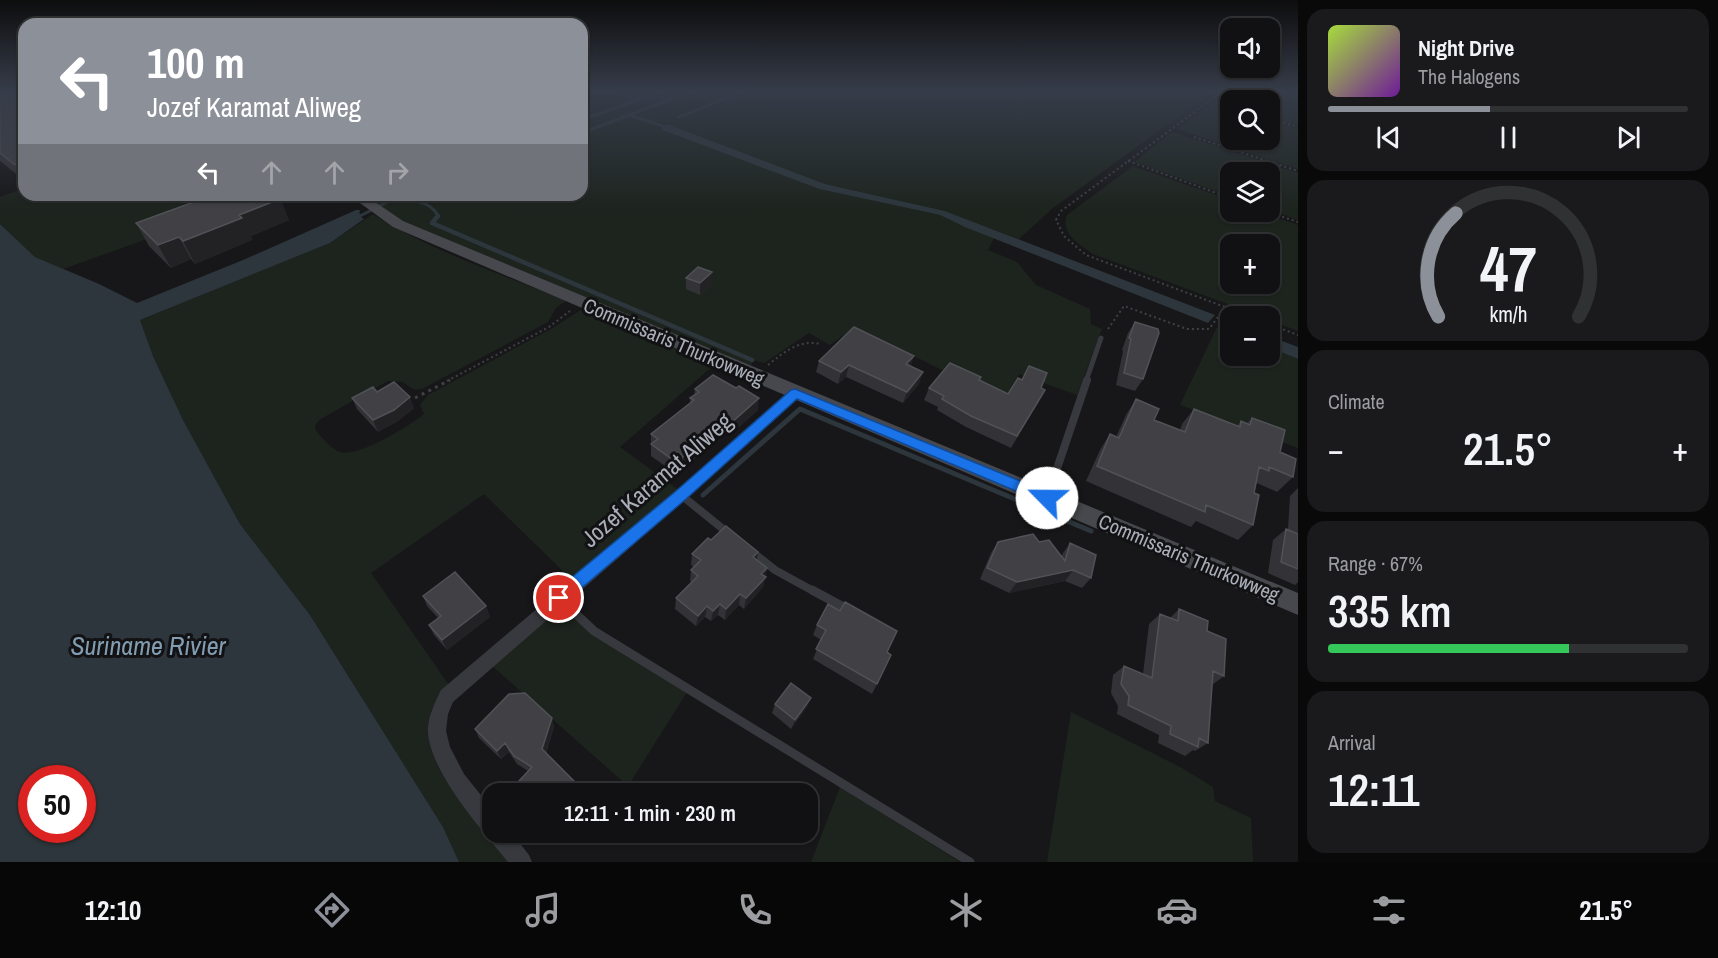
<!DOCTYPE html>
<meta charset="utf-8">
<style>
:root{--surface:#111113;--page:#1a1a1c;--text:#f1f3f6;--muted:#9c9da0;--line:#303133;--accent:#8c9099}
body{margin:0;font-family:"Archivo Narrow",sans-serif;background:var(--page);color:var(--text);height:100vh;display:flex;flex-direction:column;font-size:22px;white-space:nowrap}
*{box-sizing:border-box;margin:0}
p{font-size:20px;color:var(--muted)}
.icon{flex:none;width:33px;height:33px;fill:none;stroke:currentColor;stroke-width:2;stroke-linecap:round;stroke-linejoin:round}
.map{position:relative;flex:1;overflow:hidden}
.sheet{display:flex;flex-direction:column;gap:9px;padding:9px;background:#09090a;width:420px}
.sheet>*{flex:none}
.banner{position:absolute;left:18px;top:18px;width:570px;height:183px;border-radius:18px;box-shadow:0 2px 4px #0004,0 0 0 2px var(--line);background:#8c9099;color:#fff;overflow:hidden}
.tools{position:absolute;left:1220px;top:18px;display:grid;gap:12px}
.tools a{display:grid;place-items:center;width:60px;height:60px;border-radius:12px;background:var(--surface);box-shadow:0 2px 4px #0004,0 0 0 2px var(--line);font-size:30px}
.speed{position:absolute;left:18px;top:765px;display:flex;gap:12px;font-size:30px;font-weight:700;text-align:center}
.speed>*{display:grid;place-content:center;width:78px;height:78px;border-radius:50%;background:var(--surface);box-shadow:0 2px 4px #0004,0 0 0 2px var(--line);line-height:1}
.speed .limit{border:9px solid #d22;background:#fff;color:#111}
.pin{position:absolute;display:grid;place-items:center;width:51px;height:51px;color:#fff;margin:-26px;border:3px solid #fff;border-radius:50%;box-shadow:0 2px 6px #0007}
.me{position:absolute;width:66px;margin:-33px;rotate:293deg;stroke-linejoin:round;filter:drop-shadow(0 0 4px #0008)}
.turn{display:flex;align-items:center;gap:21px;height:126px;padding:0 30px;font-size:27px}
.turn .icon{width:78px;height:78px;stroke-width:2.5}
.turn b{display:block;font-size:42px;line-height:51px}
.lanes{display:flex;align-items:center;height:57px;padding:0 30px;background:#0003;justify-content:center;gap:30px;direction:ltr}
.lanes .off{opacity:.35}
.big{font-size:45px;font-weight:600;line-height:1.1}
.sheet .widget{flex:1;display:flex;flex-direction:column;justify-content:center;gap:9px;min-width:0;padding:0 21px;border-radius:18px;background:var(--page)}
.sheet .dial{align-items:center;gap:0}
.dial svg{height:156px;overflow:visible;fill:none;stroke:var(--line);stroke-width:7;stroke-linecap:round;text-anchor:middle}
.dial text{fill:var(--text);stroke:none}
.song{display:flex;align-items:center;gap:18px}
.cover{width:72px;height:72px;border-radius:9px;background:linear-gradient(135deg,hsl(80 70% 55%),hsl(280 70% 35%))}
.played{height:6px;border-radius:3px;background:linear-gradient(90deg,var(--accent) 45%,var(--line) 45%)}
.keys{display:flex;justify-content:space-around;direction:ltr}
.heat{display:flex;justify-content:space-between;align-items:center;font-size:33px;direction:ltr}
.charge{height:9px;border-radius:4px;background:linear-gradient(90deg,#34c759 67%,var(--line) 0)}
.trip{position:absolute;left:482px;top:783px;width:336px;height:60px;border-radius:18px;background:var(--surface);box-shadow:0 2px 4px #0004,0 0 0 2px var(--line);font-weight:600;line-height:60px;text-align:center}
.dock{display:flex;height:96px;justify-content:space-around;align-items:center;background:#070708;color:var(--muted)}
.dock .icon{width:42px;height:42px}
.dock .on{color:var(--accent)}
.dock b{font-size:27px;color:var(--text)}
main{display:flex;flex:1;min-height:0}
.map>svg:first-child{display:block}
.green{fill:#1d241e;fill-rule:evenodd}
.water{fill:#2d363c;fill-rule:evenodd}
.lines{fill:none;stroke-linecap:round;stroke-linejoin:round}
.stream-far2{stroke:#2d363c;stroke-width:3}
.stream-far1{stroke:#2d363c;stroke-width:4.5}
.stream{stroke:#2d363c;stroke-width:5}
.path-far1{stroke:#3e4044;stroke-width:2;stroke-dasharray:2 3;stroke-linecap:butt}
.path{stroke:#3e4044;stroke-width:3;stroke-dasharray:3 4.5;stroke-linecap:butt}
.lane-far2{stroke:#38393e;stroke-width:5}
.lane-far1{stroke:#38393e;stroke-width:8}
.lane{stroke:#38393e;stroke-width:9}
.street{fill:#38393e;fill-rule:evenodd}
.secondary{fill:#46484d;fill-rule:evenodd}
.wall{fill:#333337}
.shaded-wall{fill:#222225}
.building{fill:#404045;stroke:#505257;stroke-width:1.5}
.route{fill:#1a73e8;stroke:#114b97;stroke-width:1.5}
.labels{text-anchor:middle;stroke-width:6;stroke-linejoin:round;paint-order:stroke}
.street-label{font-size:20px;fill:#aaaeb8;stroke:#121214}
.near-street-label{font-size:24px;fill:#aaaeb8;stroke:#121214}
.near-water-label{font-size:26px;font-style:italic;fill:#829db1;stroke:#121214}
</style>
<main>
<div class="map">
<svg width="1298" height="862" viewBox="0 0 1298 862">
<rect width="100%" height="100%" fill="#171719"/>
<!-- green -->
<path class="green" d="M608,91H639L646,94L654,91H1214L1053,208L1019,239L945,211L825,184L667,124L640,119L819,189L940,215L994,238L988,250L1017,262L1036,285L1090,309L1091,324L1102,329L1077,395L1019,374L1003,400L855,327L830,345L809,333L764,363L753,360L750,369L398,219L363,195H582V94L615,108L631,102Z
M1230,91L1298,92V125L1269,117V100H1230V105L1217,101Z
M1213,103L1230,108V140H1269V120L1298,129V169L1177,129Z
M1172,132L1298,173V220L1269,210V172H1230V196L1134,162Z
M1133,166L1230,200V212H1261L1298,225V331L1269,320V316H1260L1093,254C1079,244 1060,234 1067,215ZM1230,244H1269V284H1230Z
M24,188V195H270L63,269L35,257L0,224V197Z
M373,214C432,252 502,274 566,301L556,308L548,322L424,388C414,392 411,388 403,382L388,381L319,420L315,426L316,431C322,437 331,449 340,452C358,458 409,426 424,414L420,405L428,395L551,329L584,308L715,364L620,447L680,491L573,581L484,494L371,573L449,685C406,726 438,773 468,810C483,828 497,846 514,862H459L443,827L310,615L240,524L183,420L153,356L140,320L330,243Z
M1217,327L1230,332V356H1269V347L1298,359V448L1180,405Z
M559,603L687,692L628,786L491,665Z
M1071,712L1182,768L1213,787L1215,801L1251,818L1253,862H1047Z
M840,787L960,862H811Z"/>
<!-- water -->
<path class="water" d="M667,124L825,184L945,211L1215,315L1208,323L965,227L940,215L819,189L663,130L661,126Z
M356,210H360L359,216L364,219L330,243L140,320L153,356L183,420L240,524L310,615L443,827L459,862H0V224L35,257L99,284L137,303L243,260ZM32,778H82V830H32Z
M1269,336L1298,347V359L1269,347Z"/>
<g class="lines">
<!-- stream-far2 -->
<path class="stream-far2" d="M629,115L669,128
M679,117L744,91
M582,120L662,91
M582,133L692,91
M382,195L390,201C407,200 429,198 438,216L436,218
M356,218L401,195"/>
<!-- stream-far1 -->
<path class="stream-far1" d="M438,216L432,223L752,360
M354,219L359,216"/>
<!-- stream -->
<path class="stream" d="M703,495L800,409L1091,531"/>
<!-- path-far1 -->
<path class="path-far1" d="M1223,91L1061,211L1056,220L1064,236L1086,255L1249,316
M1269,118L1298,127
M1194,137L1298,171
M1128,161L1230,198
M1268,212L1298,222
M1269,324L1298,335
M1108,329L1124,306L1187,329H1209L1225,308
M768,365C784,352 799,339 821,344
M447,381L549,327L570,311"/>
<!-- path -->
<path class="path" d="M415,398L450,380"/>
<!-- lane-far2 -->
<path class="lane-far2" d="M1086,381L1101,338"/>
<!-- lane-far1 -->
<path class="lane-far1" d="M681,495L728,533
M1047,498L1087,380
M751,551L775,570L815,592"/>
<!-- lane -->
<path class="lane" d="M812,590L849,610
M559,598L594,631L970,862"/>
<!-- street -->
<path class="street" d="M582,91H591L582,94Z
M795,389L800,390L801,393L800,396L686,499L453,702L448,714L446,731L450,747L464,774L492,809V832H511L529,855L532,862H508C484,832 427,770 428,729C428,715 435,703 441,690L676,491L790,390Z"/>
<!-- secondary -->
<path class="secondary" d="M349,195H365L403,221L1298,593V615L393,227Z"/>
</g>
<!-- wall -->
<path class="wall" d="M0,91H24V180L0,161Z
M280,199L289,220L251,236L252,240L195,264L191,259L171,268L149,246L136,223Z
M686,278L711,284L700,295L686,289Z
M1135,322L1143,379L1135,391L1116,385L1123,351L1122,350L1128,333Z
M819,361L910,366L919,384L903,403L846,377L838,384L816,372Z
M980,380L1008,394L1041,388L1039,401L1011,448L966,427L937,410L938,407L924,400L929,388Z
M695,389L758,410L730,435L721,429L697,450L696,457L683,468L679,466L672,471L651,456V434L690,403V398L694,395Z
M377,392L414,408L398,421L378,432L357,409L352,398Z
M1136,399L1154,420L1180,430L1182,424L1194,409L1237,426L1241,421L1247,423L1252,418L1280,452L1293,477L1277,492L1257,483L1256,485L1254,493L1253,525L1238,540L1196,521L1191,527L1086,481L1100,450L1110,434L1116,437L1126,415Z
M1298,488V582L1295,585L1268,573L1273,540L1286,529H1288L1290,496Z
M711,540L758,552L757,560L767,568L763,587L744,609L739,605L725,620L718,615L711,621L705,617L696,626L675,609L676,598L692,582L690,581L691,570L694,567L691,565L692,554Z
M998,542H1039L1061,556L1070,543L1091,578L1082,588L1065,581L1009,593L980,579L991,553Z
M423,596L486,606L490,617L447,650L434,635L429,625L438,618L427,606Z
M1179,609L1207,631L1224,676L1212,685L1208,743L1195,751L1193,750L1185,756L1158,743L1159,735L1117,714L1118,706L1111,693L1113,675L1124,666L1143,674L1149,624L1160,614L1170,618Z
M817,625L887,652L877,684L872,694L813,659L821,640L813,635Z
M775,704L807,707L791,729L772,713Z
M552,718L554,727L546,753L581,788L582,794H507L528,771L517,764L509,752L501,759L479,738L475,729Z"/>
<!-- shaded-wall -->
<path class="shaded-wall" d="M24,102V117L16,104Z
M24,162V177L15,165Z
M280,199L289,220L251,236L252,240L195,264L183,241L239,215Z
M179,237L191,259L171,268L158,245Z
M712,272L711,284L700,295V283Z
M914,356L910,368L906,364Z
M849,365L846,377L838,384L841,372Z
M923,372L919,384L903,403L907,392Z
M410,397L414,408L398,421L378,432L373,420Z
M759,398L758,410L730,435L731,423Z
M723,418L721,429L697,450L696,457L683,468V457L693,443Z
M680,454L679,466L672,471L673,460Z
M758,552L756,563L753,557Z
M767,568L763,587L744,609L746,598L761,574Z
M1073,570L1065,581L1009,593L1017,582Z
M740,594L739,605L725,620L726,609Z
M720,604L718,615L711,621L713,611Z
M486,606L490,617L447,650L442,640Z
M707,606L705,617L696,626L698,616Z
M811,698L807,707L791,729L795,720Z
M552,718L554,727L544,757L542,749Z
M505,743L509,752L501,759L497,751Z
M581,788L582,794H577Z"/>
<!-- building -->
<path class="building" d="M0,91H24V102L16,104L24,110V162L15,165L0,153Z
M213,195H275L280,199L239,215L242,218L183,241L179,237L158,245L136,223Z
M698,267L712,272L700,283L686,278Z
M1135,322L1158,329L1159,333L1143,379L1124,373L1131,339L1129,338Z
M854,327L914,356L906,364L923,372L907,392L849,365L841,372L819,361Z
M950,363L981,377L979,380L1008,394L1018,378L1022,380L1029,366L1047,373L1041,388L1045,390L1017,436L971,416L942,399L944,396L929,388Z
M713,375L736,388L739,386L759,398L731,423L723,418L693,443L697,445L683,457L680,454L673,460L651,444L658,439L651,434L694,400L690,398L699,392L695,389Z
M394,382L410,397L394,410L373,420L352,398L373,387L377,392Z
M1136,399L1159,409L1154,420L1185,432L1194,409L1240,427L1241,421L1250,425L1252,418L1285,430L1280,452L1296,459L1293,477L1269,467V471L1259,467L1254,493L1259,495L1253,525L1206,505L1205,512L1097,466L1110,434L1119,438Z
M726,526L758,552L753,557L767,568L761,574L766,577L746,598L740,594L726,609L720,604L713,611L707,606L698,616L676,598L698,576L691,570L701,560L692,554L708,538L711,540Z
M1286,529L1298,534V569L1281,562Z
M1033,534L1039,542L1049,540L1065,561L1070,543L1096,555L1091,578L1073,570L1017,582L987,568L998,542Z
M455,572L486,606L442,640L429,625L441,616L423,596Z
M845,602L897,631L887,652L891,655L877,684L816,649L826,630L817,625L828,604L840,611Z
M1179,609L1208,621L1207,631L1226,639L1224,676L1213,671L1208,743L1199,738L1198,747L1170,734L1171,726L1128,705L1129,696L1121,684L1124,666L1152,678L1160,614L1178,621Z
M791,683L811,698L795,720L775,704Z
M525,693L552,718L542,749L581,788L577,794H507L532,767L514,756L505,743L497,751L475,729L509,694Z"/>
<!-- sky -->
<linearGradient id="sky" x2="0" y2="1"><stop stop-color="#0d0d0e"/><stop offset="0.43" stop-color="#363c49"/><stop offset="1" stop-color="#363c49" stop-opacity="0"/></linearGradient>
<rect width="1298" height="211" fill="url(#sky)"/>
<!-- route -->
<path class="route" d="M795,389L1052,494L1055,498L1052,502H1042L797,399L686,499L564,603L559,606L553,603L550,598L553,593L676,491L791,390Z"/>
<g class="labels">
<!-- street labels -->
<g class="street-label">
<text transform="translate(674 342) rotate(23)" y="7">Commissaris Thurkowweg</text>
<text transform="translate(1189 558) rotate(23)" y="7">Commissaris Thurkowweg</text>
</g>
<!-- near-street labels -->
<g class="near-street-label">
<text transform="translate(657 480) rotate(-41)" y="8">Jozef Karamat Aliweg</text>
</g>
<!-- near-water labels -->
<g class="near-water-label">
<text x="148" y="655">Suriname Rivier</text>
</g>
</g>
</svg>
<div class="tools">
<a><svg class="icon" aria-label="sound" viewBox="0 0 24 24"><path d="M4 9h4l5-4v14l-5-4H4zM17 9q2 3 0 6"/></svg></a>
<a><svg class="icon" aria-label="search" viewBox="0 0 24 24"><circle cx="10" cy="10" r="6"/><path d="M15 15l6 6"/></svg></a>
<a><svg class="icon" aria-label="layers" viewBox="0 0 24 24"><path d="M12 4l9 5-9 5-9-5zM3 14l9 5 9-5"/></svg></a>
<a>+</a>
<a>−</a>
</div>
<div class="speed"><div class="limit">50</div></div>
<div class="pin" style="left:559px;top:598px;background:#d93025"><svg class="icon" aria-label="arrive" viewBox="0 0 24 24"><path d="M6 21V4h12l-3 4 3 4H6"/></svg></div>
<svg class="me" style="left:1047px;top:498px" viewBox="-20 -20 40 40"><circle r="19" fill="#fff"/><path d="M0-13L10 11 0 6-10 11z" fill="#1a73e8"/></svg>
<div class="trip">12:11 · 1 min · 230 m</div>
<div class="banner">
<div class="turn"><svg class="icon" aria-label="left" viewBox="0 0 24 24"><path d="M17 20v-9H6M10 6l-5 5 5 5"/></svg><div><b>100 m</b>Jozef Karamat Aliweg</div></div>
<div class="lanes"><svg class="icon" aria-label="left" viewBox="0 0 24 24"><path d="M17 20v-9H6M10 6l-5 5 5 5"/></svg><svg class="icon off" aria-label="ahead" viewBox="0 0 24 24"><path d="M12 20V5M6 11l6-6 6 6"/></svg><svg class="icon off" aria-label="ahead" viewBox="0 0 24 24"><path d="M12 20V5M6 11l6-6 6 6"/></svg><svg class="icon off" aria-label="right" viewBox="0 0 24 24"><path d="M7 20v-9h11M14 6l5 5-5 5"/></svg></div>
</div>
</div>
<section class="sheet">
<div class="widget">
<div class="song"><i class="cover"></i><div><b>Night Drive</b><p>The Halogens</p></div></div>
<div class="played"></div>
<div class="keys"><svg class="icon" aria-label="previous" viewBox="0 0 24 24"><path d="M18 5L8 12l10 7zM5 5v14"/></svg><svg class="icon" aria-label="pause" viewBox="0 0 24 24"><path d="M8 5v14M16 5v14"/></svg><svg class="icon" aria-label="next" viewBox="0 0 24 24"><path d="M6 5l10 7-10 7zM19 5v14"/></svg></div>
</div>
<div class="widget dial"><svg viewBox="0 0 100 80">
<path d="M14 69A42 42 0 1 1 86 69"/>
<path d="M14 69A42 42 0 0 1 23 16" stroke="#8c9099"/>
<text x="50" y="56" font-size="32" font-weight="700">47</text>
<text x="50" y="72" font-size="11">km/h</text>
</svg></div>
<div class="widget"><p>Climate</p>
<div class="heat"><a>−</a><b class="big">21.5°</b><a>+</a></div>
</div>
<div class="widget"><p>Range · 67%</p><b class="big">335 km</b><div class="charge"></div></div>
<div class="widget"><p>Arrival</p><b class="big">12:11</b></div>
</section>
</main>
<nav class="dock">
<b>12:10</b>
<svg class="icon on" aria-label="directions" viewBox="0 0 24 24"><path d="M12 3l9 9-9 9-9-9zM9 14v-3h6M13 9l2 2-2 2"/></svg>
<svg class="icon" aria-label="music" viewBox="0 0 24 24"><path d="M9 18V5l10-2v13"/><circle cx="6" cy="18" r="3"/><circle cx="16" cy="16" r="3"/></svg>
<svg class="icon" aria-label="phone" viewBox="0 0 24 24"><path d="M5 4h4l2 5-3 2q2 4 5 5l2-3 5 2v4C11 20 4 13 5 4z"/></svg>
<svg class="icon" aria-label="climate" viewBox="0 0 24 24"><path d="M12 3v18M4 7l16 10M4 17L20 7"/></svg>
<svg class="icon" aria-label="car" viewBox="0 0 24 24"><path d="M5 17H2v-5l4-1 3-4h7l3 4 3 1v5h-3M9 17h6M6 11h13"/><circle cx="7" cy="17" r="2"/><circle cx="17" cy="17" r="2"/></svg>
<svg class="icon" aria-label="filters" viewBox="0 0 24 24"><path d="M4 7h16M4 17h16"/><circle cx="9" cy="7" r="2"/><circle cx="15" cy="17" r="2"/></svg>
<b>21.5°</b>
</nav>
